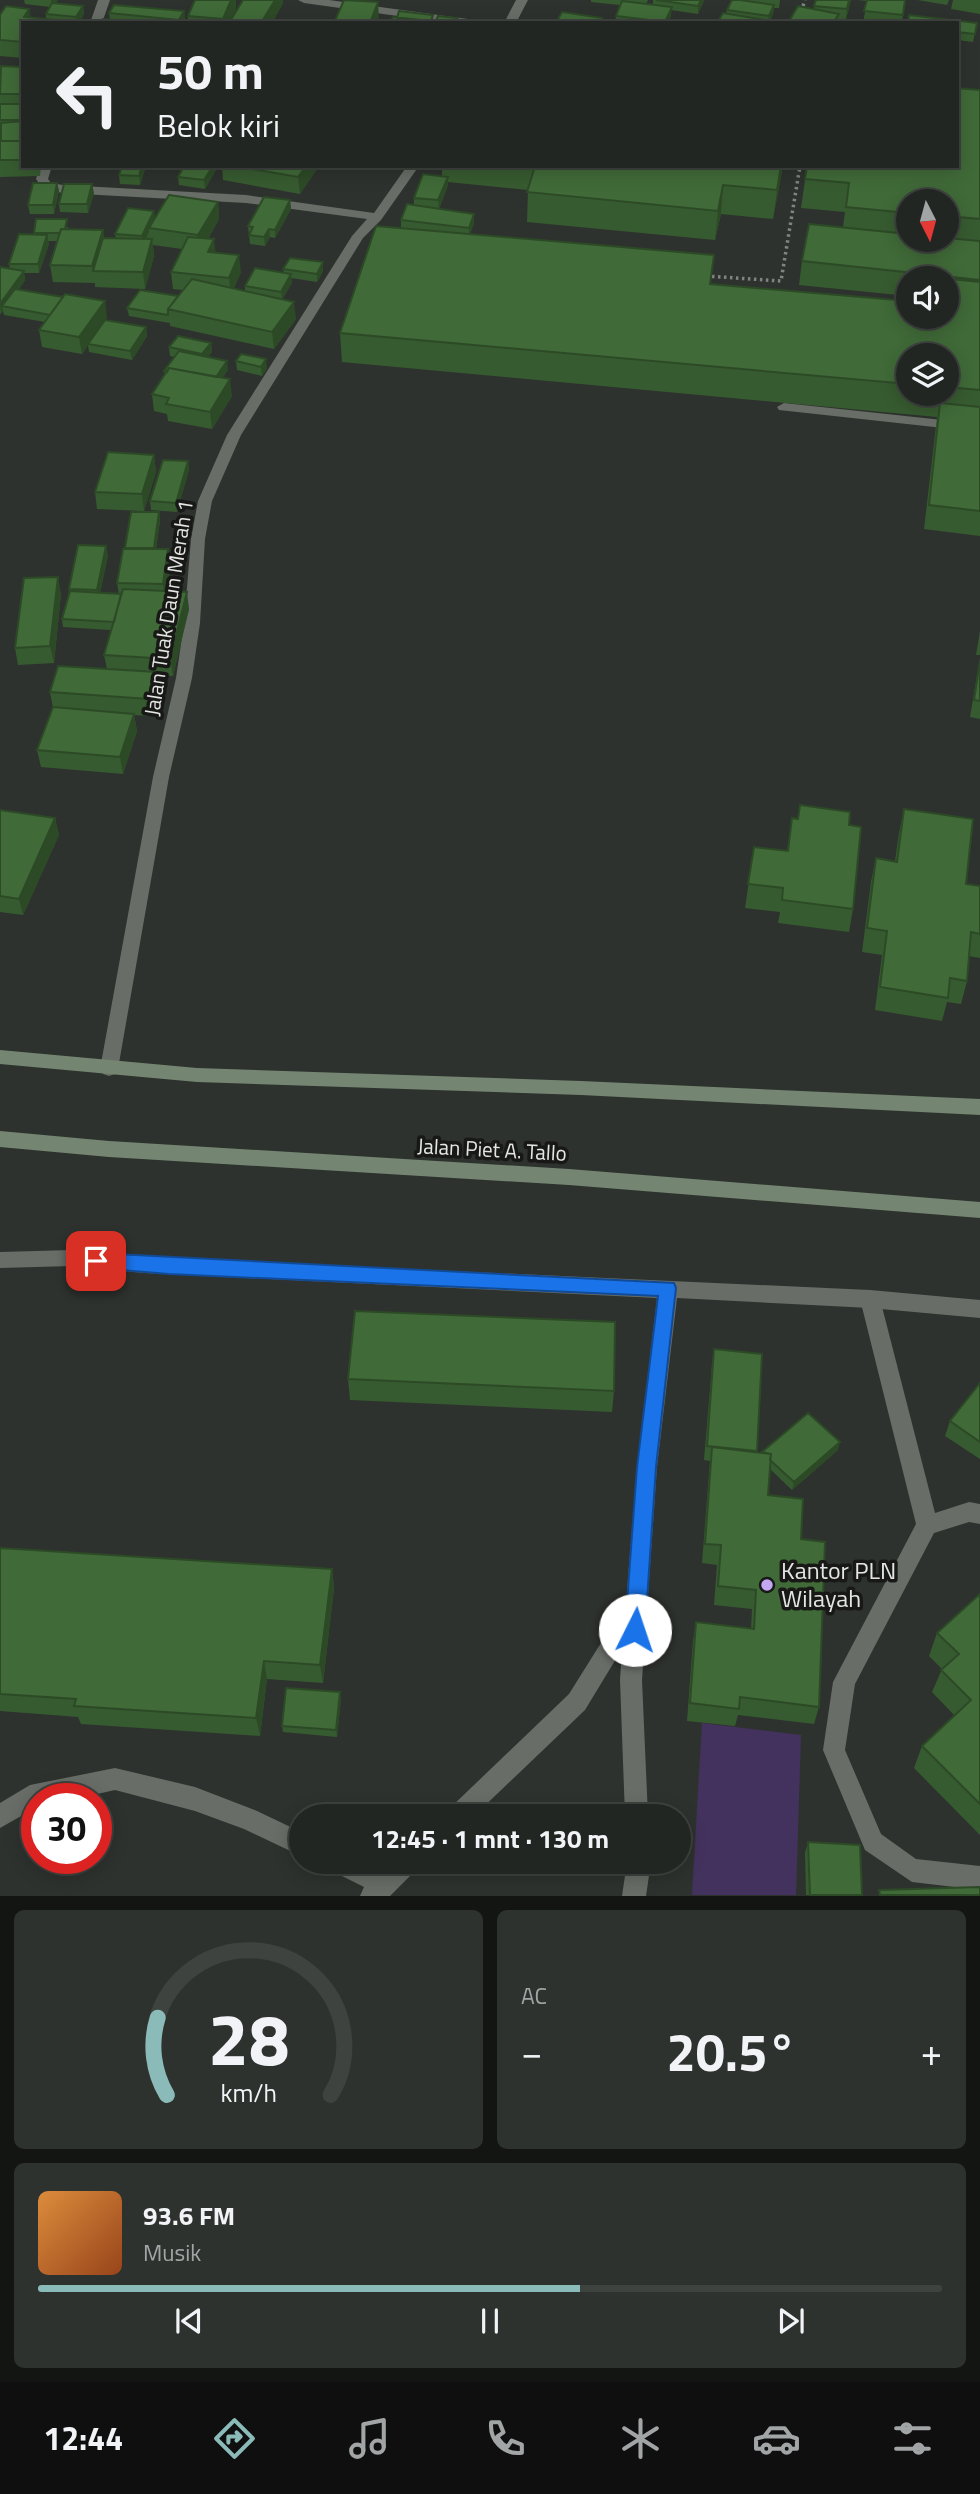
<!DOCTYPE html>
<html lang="id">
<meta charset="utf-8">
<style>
:root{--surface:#222622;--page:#2e322f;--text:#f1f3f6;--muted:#a2a5a5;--line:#3f4340;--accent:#8bbbb9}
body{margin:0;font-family:"Titillium Web",sans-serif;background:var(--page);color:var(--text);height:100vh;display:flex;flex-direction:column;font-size:26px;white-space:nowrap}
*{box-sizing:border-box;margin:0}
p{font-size:23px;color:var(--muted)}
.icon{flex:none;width:38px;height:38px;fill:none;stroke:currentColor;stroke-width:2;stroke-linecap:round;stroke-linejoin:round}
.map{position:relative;height:1896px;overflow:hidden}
.side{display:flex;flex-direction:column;gap:14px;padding:14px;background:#131513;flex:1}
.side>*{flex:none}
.hud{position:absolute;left:21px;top:21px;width:938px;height:147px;border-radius:0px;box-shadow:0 4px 18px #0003,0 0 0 2px var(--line);background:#222622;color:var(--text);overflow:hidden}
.needle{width:46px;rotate:174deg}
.controls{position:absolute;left:896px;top:189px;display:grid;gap:14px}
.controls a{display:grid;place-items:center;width:63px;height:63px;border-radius:50%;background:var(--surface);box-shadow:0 4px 18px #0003,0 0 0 2px var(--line);font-size:35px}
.speed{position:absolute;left:21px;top:1783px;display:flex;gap:14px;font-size:35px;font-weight:700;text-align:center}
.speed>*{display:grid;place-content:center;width:91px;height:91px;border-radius:50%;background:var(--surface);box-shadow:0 4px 18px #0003,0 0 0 2px var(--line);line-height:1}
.speed .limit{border:10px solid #d22;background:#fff;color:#111}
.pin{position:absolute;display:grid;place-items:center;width:60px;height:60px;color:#fff;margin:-30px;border-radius:14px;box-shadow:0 4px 10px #0006}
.me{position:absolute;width:77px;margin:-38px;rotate:4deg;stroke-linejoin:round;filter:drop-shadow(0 0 5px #0008)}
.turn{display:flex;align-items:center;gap:24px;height:147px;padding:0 21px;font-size:32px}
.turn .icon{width:91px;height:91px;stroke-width:2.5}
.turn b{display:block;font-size:49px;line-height:60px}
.big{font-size:52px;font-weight:700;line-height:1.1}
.side .widget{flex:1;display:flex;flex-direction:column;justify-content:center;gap:10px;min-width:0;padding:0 24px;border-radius:10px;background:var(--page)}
.side .dial{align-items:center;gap:0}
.dial svg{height:182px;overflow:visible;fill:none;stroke:var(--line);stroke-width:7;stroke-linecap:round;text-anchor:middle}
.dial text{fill:var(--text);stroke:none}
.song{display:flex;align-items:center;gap:21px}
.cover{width:84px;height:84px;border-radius:10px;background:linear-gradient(135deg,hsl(30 70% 55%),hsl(20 70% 35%))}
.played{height:7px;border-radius:4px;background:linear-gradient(90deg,var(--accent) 60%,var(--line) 60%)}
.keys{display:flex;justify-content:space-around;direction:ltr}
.heat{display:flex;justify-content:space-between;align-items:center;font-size:38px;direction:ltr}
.side .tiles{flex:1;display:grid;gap:14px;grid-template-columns:1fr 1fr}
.widget:last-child{grid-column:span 2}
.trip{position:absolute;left:289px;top:1804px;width:402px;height:70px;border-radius:35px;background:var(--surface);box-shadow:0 4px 18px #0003,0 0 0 2px var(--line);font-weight:700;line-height:70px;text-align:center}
.dock{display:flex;height:112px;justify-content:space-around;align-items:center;background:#0e0f0e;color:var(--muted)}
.dock .icon{width:49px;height:49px}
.dock .selected{color:var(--accent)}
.dock b{font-size:32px;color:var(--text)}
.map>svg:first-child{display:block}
.green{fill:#43325e}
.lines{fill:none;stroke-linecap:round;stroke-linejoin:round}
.path{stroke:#808380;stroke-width:3.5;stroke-dasharray:2.5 3.5;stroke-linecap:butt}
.lane{fill:#686d67;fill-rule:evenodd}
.street{fill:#686d67;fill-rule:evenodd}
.secondary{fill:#748671;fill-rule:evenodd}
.wall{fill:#375b30;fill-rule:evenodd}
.shaded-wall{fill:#2d4a27}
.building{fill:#406a38;stroke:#2d4a27;stroke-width:2}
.route{fill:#1a73e8;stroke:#114b97;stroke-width:2}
.poi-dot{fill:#c3a7f2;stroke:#181917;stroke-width:2.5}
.labels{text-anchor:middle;stroke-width:7;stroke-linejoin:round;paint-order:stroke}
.street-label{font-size:21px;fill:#e4e6e3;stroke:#181917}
.near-poi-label{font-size:24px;fill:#e4e6e3;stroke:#181917;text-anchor:start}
</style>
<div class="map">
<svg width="980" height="1896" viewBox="0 0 980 1896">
<rect width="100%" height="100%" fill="#2e322e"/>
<!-- green -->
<path class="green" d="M702,1723L801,1735L796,1895H692Z"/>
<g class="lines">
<!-- path -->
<path class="path" d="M803,6L805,0
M706,276L781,281L800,166"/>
<!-- lane -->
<path class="lane" d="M784,403L980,424V432L779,410L777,407Z
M870,1290L877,1293L880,1299L935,1513L969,1502L980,1504V1524L969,1522L934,1533L855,1684L845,1750L881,1834L916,1859L980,1866V1890L912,1882L865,1850L823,1750L833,1682L916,1524L860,1299L863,1293Z"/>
<!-- street -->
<path class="street" d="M98,0H110L102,23H90Z
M298,0H329L475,20L481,23H448L304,3Z
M516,0H528L516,23H504Z
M40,166H52L48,179L51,183L63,185L246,195L374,213L407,166H419L381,220L363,238L241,435L212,501L205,539L200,623L192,678L169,777L118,1069L115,1074L109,1076L103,1074L100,1069L153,777L176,678L184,623L191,539L198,501L227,435L352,236L367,219L246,203L63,193L43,189L36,179Z
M72,1250L144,1257L870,1290L980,1300V1318L870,1308L677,1298L657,1467L642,1680L648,1816H625L620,1680L622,1649L585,1710L474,1816H447L450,1808L569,1694L626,1603L637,1467L657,1298L144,1273L72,1266L0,1268V1252Z
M115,1768L195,1787L257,1811L301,1832V1856L244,1829L195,1811L115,1790L75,1799H37V1807L0,1828V1803L30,1785Z
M326,1862H364L382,1871L391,1862H420L416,1870L390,1896H360L364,1887L330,1870Z
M627,1862H651L646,1896H622Z"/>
<!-- secondary -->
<path class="secondary" d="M0,1050L197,1068L581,1081L980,1099V1115L581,1095L197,1082L0,1064Z
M0,1131L109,1141L569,1169L980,1202V1218L569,1185L109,1157L0,1147Z"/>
</g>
<!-- wall -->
<path class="wall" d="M24,0H58L56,3L83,6L84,14L79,23H23V58L0,56V15L46,19V14L50,7L25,4Z
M243,0H283V3L272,23H188V16L236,7L232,19Z
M591,0H648L646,4L653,5V0H704L698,14L671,10V16L668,23H615L616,16L620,5L591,2Z
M744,0H780L779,8H774L773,14L769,23H717L726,13L727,10Z
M816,0H851L845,23H788L814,9Z
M858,0H905L902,23H863L867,1Z
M918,0H949L947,5Z
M953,0H980V14L951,9Z
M184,11L185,20L184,23H100L110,20L109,13Z
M957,23H977L973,42L957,40Z
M23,67V166H41L40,176L0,177V69Z
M980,90V536L924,529L937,417L342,362L340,333L401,228V220L414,205V198L442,176V166H783L773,219L721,214L715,240L527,222L528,190L448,182V185L439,209L474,223L470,234L712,284L947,317V278H908V296L799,285L802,261L843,227L845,212L801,208L807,166ZM908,201H947V240H908ZM908,355H947V394H908Z
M86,166H146L140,185L120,184L119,175L121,168Z
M184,166H218L205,189L179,185L178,177Z
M222,166H319L300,194L223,180Z
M57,183L59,191L54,214H30L28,205Z
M94,193L88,213L60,212L59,204Z
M290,200L291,209L275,238L270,237L265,246L250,244L248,226Z
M218,202L219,219L208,239L215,253L241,272L234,288L245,291V286L284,273L283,269L323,262V271L317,282L291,278L292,283L282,299L296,319L274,349L170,326V323L129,316L127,308L178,296L183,290L173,289L171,272L182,249L153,245L154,256L145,289L95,287V283L53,282L50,265L57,241H48L49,244L39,273H24L25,280L19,289L107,317L105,320L146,327L147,336L132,360L89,352L88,345L82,354L42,347L39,330L45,322L4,315L3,311L0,314V267L10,269L9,264L34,234V233L68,227V229L104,238H116L115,234L155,218Z
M211,343L212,352L208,357L228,370L222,378L232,396L212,429L168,421L167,414L154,411L152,394L165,375L164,371L175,357L170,356L169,347Z
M236,361L267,368L262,376L237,370Z
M154,455L156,472L144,511L97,509L95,492Z
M188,461L189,470L177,512L151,510L150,501Z
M159,512L160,521L156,549H168L170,566L167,591L189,609L173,676L158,675L160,689L152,716L134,715L137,731L123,774L41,767L37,750L53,708L50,692L107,669L104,655L111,630L63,627L62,619L69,592V589L108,555L100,593L119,594L117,583L125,548Z
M61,594L54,663L18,665L15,648Z
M980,631V655H976Z
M980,658V719L970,717Z
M904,809L966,884L980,886V958L969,956L967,981L961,1004L947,1002L942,1021L875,1010L882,955L862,952L871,882L876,858L895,861L899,833Z
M0,810L55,818L59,835L23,915L0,912Z
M792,818L849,825L853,909L849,932L778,923L780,912L745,908L754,847L787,851Z
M714,1349L762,1354L756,1453L838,1450L792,1490L770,1469L768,1495L801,1539L819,1707L814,1724L738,1715L735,1726L687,1721L693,1641L696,1622L751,1629L752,1609L714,1605L717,1565L702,1563L710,1461L704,1460L712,1364Z
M348,1379L614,1391L612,1412L350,1400Z
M980,1383V1459L945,1436L950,1421Z
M0,1548L332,1569L334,1588L323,1683L267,1679L260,1736L81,1724L78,1717L0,1711Z
M980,1594V1835L914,1768L922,1746L955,1716L932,1692L942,1669L929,1656L937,1633Z
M341,1698L337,1737L283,1732L282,1726Z
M808,1842L862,1895H806L805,1853Z"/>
<!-- shaded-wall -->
<path class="shaded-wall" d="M51,0H58L52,8Z
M231,0H236V7L230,23H224L223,19Z
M275,0H283V3L272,23H261Z
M701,0H704L698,14V6Z
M849,0H851L845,23L847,9Z
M378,2L379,18L377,23H370Z
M774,5L773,14L768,23L769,16Z
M83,6L84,14L79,23H77L76,17Z
M672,7L671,16L668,23H665Z
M29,9L32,23L24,17Z
M184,11L185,20L184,23H179V20Z
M142,166H146L140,185L139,176Z
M213,166H218L205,189L204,180Z
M306,166H319L300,194L298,177Z
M781,166H783L773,219L777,190Z
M448,177V185L439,209L438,200Z
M57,183L59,191L54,214L53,205Z
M92,184L94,193L88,213L87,204Z
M723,185L721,214L715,240L718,211Z
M290,200L291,209L275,238V230Z
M218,202L219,219L200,252L198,235Z
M154,211L155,220L149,228V232L143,245L142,236Z
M474,214V223L469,236V228Z
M269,229L270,237L265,246L264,237Z
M103,230L106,247L93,271L92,266Z
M47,235L49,244L39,273L38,264Z
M152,239L154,256L145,289L143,272Z
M214,239L216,256L208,252Z
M239,255L241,272L231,295L229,278Z
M323,262V271L317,282V274Z
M24,271L25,280L6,307L2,306L3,311L1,314L0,304Z
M291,274L292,283L282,300L281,292Z
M105,301L107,317L82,354L79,337Z
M294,302L296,319L274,349L272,332Z
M146,327L147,336L132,360L130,351Z
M211,343L212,352L203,363L202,354Z
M266,359L267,368L262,376L261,367Z
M227,361L228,370L214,390L213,381Z
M230,379L232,396L212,429L210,412Z
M154,455L156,472L144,511L142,494Z
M188,461L189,470L177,512L176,503Z
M159,512L160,521L155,556L154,548Z
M106,546L108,555L99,598L97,590Z
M168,549L170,566L165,601L163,584Z
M58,577L61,594L54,663L50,646Z
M187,592L189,609L173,676L170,659Z
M157,672L160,689L152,716L149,699Z
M134,714L137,731L123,774L120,757Z
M55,818L59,835L23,915L19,899Z
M840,1442L838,1450L792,1490L794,1482Z
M332,1569L334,1588L323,1683L320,1665Z
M264,1661L267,1679L260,1736L256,1718Z
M340,1692L341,1698L337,1737L336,1730Z"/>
<!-- building -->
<path class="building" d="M195,0H231L223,19L188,16Z
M243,0H275L261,23H229Z
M344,0L378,2L370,23H334Z
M656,0H701L698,6Z
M732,0H740L774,5L769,16L727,10Z
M816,0H849L847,9L814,6Z
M867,0H905L903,15L864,11Z
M622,1L672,7L665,22L616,16Z
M52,3L83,6L76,17L46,14Z
M114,5L184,11L179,20L109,13Z
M6,6L29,9L24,17L70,21L69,23H23V42L0,40V15Z
M798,6L839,14L833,23H788Z
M399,11L433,15L431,21L397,18Z
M562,12L602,18L600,23H556Z
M723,13L765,20L763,23H717Z
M909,15L977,23L975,34L957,32V23H908Z
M438,16L458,18L456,23L436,21Z
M393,17L449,23H390Z
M103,19L135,23H100Z
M1,66L23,67V94H0Z
M957,88L980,90V219L947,216V201H908V213L846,207L849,183L805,179L807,166H957Z
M0,104H23V120H0Z
M23,121V141H1V123Z
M0,141H23V160H0Z
M122,166H142L139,176L119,175Z
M184,166H213L204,180L178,177Z
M235,166H306L298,177Z
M535,166H781L777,190L723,185L718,211L527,192Z
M423,174L448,177L438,200L414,198Z
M33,183H57L53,205H28Z
M64,184H92L87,204H59Z
M169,195L218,202L198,235L149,228Z
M264,197L290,200L275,230L269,229L264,237L249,235L253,227L248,226Z
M407,204L474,214L469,228L401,220Z
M128,208L154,211L142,236L115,234Z
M36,219H67L65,229H61L60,233H34Z
M809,224L908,234V240H947V238L980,241V280L802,261Z
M376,226L714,255L710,284L908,301V317H947V304H950L951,279L980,282V390L947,387V355H908V384L340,333Z
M61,229L103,230L92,266L50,265Z
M19,234L47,235L38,264H9Z
M188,237L214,239L208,252L239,255L229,278L171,272Z
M103,238L152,239L143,272L93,271Z
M290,258L323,262L317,274L283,269Z
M0,267L24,271L0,304Z
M255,268L291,274L281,292L245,286Z
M192,279L294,302L272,332L168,309Z
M15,289L63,297L50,315L2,306Z
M140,290L178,296L168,309V315L127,308Z
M65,294L105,301L79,337L39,330Z
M105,320L146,327L130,351L88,344Z
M178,336L211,343L202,354L169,347Z
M179,351L227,361L216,377L169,368L167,372L164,371Z
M241,354L266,359L261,367L236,361Z
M169,368L230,379L210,412L166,404L169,398L152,394Z
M940,403L980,407V511L929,505Z
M108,452L154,455L142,494L95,492Z
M163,460L188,461L176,503L150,501Z
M131,512H159L154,548H125Z
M78,545L106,546L97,590L69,589Z
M123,549H168L163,584L117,583Z
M58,577L50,646L15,648L24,578Z
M123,589L187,592L170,659L104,655Z
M70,591L121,594L114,622L62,619Z
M980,661V701L974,700Z
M58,666L157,672L149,699L50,692Z
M53,707L134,714L120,757L37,750Z
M800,805L850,812L849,825L861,827L853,909L782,900L783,888L748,884L754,847L788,851L792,818L798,819Z
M904,809L973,819L966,884L980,886V934L971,932L967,981L950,978L948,998L880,987L887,931L867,928L876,858L897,862Z
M0,810L55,818L19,899L0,896Z
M355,1311L615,1322L614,1391L348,1379Z
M714,1349L762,1354L757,1451L707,1446Z
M980,1383V1442L950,1421Z
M808,1413L840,1442L794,1482L770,1460L771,1454L762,1452Z
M712,1447L771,1454L768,1495L803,1499L801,1539L825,1542L819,1707L740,1697L739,1709L690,1703L696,1622L754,1629L756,1590L718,1586L721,1545L705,1544Z
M0,1548L332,1569L320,1665L264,1661L256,1718L74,1706L76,1699L0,1694Z
M980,1594V1804L922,1746L971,1700L941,1670L959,1654L937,1633Z
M286,1688L340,1692L336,1730L282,1726Z
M808,1842L860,1845L862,1895H810Z
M980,1887V1895H880L879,1890Z"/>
<!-- route -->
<path class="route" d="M96,1253L674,1283L676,1288L656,1467L645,1630L642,1637L635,1640L628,1637L625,1630L637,1467L658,1296L169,1274L96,1268L90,1266L87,1261L90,1255Z"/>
<!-- markers -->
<circle class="poi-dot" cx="767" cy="1585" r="7"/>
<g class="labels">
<!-- street labels -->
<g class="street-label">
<text transform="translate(169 608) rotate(-81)" y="7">Jalan Tuak Daun Merah 1</text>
<text transform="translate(492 1150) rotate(3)" y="7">Jalan Piet A. Tallo</text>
</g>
<!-- near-poi labels -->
<g class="near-poi-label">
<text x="781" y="1579">Kantor PLN<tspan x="781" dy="28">Wilayah</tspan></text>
</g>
</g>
</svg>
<div class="controls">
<a><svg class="needle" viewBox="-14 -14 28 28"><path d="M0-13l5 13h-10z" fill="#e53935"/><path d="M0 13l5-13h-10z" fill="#a2a5a5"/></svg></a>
<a><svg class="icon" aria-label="sound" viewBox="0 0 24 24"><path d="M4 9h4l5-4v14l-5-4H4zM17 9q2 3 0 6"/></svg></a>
<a><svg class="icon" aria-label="layers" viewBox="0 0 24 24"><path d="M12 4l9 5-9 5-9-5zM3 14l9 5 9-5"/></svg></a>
</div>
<div class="speed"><div class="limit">30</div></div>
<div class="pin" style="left:96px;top:1261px;background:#d93025"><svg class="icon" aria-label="arrive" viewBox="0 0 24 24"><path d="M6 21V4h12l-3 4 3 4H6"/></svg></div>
<svg class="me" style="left:635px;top:1630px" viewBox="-20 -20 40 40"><circle r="19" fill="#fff"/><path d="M0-13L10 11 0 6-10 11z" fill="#1a73e8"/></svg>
<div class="trip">12:45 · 1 mnt · 130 m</div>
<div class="hud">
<div class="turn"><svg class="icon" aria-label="left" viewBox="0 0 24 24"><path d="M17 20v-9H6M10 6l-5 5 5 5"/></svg><div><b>50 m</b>Belok kiri</div></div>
</div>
</div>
<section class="side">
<div class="tiles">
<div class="widget dial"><svg viewBox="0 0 100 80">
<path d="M14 69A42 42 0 1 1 86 69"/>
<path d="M14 69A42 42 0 0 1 10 35" stroke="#8bbbb9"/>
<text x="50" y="56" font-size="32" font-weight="700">28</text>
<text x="50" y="72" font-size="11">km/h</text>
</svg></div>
<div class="widget"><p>AC</p>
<div class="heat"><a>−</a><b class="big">20.5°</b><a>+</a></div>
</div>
<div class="widget">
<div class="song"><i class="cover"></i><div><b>93.6 FM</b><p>Musik</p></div></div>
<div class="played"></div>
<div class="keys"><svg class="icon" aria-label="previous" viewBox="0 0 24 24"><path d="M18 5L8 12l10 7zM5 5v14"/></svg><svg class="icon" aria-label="pause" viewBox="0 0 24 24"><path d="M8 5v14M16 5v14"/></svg><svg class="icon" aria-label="next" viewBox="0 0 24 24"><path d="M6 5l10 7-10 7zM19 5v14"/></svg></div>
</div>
</div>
</section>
<nav class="dock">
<b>12:44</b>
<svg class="icon selected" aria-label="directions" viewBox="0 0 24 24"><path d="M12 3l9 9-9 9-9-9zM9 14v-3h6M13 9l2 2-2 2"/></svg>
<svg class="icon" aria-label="music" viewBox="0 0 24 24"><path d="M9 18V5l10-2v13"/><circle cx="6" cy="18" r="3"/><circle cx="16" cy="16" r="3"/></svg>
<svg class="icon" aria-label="phone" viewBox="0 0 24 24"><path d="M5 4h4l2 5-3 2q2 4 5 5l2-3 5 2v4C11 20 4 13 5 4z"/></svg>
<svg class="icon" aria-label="climate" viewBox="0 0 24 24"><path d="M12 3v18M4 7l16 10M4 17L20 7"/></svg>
<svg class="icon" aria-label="car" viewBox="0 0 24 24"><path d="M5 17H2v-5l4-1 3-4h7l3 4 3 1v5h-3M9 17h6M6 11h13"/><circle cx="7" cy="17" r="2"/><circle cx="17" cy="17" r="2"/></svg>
<svg class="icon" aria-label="filters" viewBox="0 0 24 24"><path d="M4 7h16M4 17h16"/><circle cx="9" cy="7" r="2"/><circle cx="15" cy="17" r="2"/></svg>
</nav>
